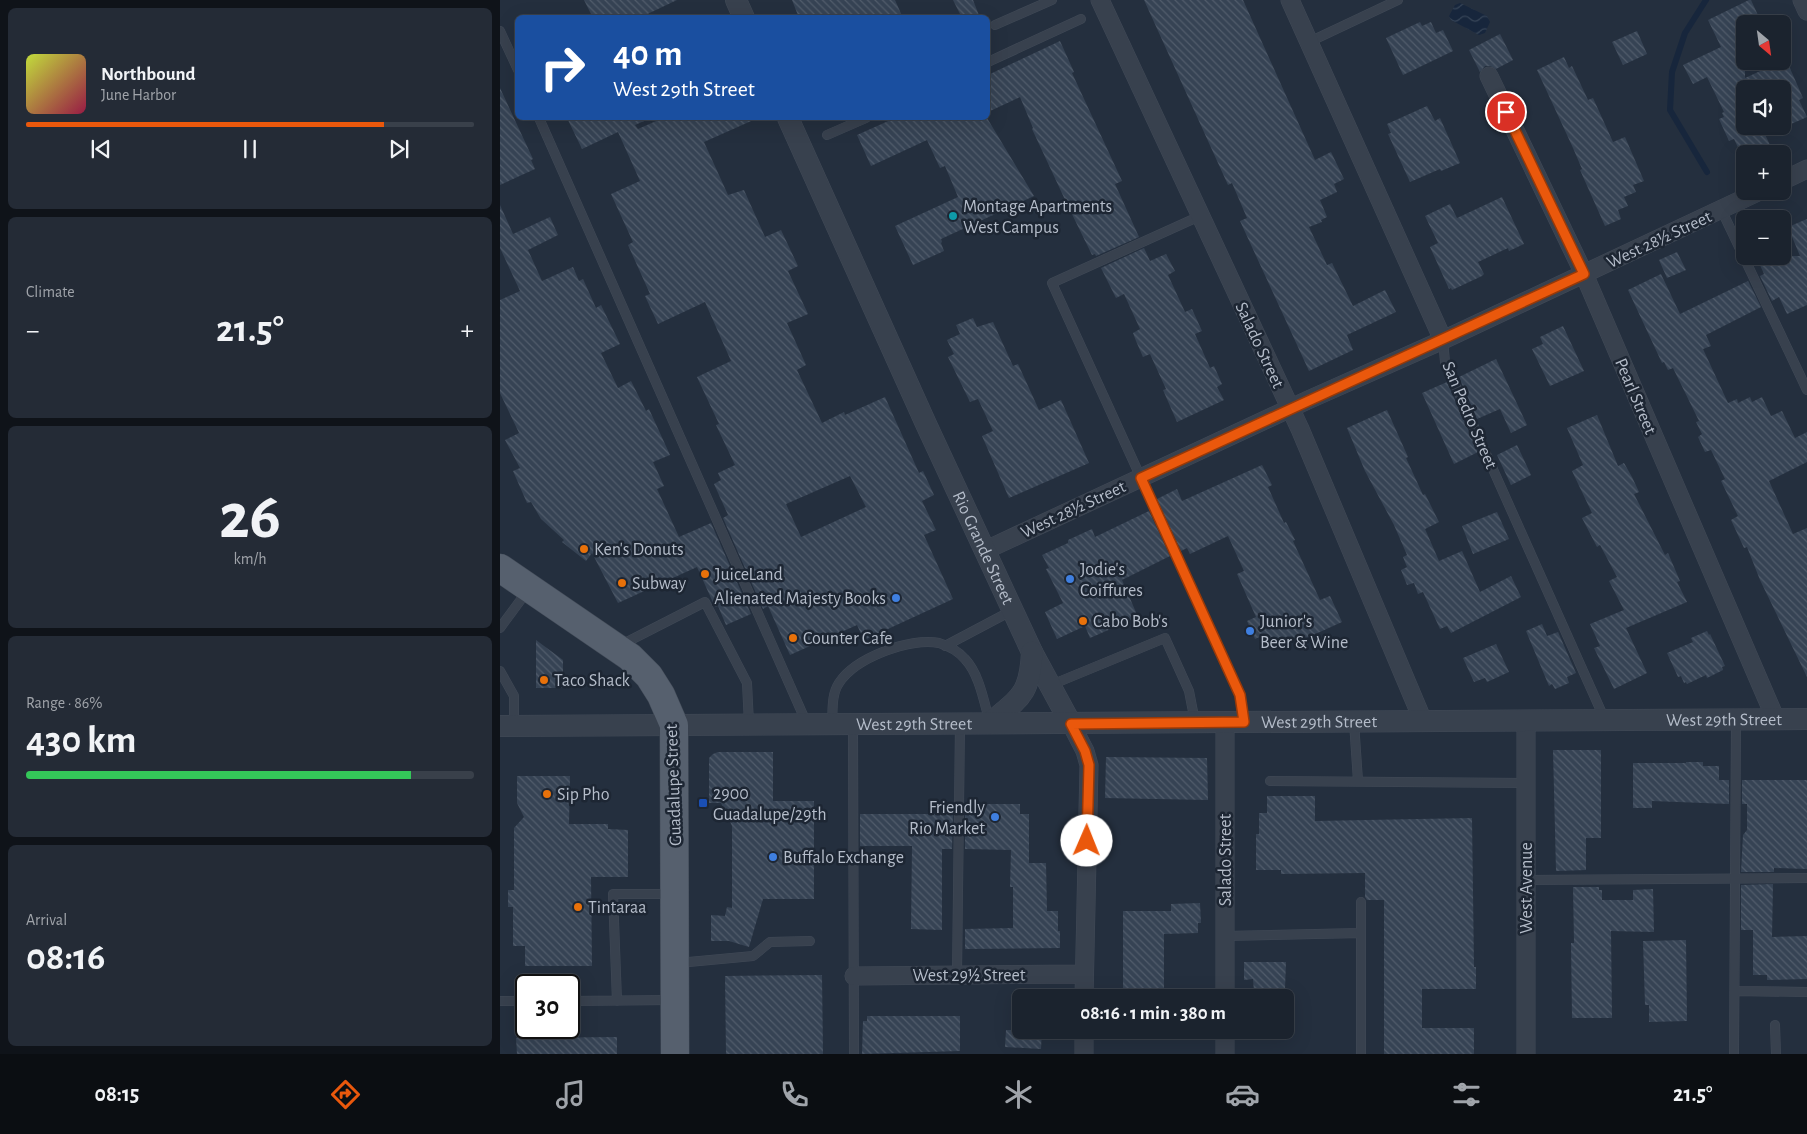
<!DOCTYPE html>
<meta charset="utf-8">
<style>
:root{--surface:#1b232e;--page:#242b36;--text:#f1f3f6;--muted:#a0a4aa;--line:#39404a;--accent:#ea580c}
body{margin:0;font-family:"Alegreya Sans",sans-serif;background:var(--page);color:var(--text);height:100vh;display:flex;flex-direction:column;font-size:19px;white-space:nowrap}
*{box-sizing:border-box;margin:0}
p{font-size:16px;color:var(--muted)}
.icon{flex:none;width:28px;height:28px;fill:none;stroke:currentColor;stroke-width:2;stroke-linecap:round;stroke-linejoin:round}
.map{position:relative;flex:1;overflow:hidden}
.sheet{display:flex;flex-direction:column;gap:8px;padding:8px;background:#0f1319;width:500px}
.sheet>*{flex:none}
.guide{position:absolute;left:15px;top:15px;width:475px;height:105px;border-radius:8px;box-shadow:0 5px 20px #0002,0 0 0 1px var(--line);background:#1a4fa0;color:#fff;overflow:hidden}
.needle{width:32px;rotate:151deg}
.fabs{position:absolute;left:1236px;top:15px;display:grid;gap:10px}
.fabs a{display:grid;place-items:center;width:55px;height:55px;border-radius:8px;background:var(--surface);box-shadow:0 5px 20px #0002,0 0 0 1px var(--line);font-size:25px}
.speed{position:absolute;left:15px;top:974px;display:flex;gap:10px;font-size:25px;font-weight:700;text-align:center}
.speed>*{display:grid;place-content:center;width:65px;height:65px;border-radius:50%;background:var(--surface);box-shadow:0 5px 20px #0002,0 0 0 1px var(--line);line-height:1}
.speed .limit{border:2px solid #111;border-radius:8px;background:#fff;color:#111}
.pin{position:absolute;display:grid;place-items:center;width:42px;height:42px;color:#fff;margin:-21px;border:2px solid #fff;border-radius:50%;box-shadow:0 1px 5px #0007}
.me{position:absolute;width:55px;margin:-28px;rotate:1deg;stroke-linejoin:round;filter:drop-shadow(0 0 4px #0008)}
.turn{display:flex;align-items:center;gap:18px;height:105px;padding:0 15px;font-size:22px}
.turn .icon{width:65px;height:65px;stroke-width:2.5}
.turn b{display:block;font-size:35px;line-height:42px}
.big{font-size:38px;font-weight:600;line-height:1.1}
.sheet .card{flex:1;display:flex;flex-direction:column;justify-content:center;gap:8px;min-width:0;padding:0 18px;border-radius:8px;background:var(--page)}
.sheet .dial{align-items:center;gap:0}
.dial b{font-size:65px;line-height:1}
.song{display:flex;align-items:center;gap:15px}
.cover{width:60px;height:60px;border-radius:8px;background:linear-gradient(135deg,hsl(70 70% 55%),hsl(340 70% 35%))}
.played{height:5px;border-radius:2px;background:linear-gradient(90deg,var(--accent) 80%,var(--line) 80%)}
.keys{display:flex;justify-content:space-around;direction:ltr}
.heat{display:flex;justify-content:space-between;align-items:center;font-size:28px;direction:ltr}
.charge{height:8px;border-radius:4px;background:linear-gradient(90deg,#34c759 86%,var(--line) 0)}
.trip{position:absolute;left:512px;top:989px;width:282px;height:50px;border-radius:8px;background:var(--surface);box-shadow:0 5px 20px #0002,0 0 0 1px var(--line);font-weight:600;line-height:50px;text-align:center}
.dock{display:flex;height:80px;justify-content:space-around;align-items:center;background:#0b0e12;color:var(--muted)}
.dock .icon{width:35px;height:35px}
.dock .selected{color:var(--accent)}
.dock b{font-size:22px;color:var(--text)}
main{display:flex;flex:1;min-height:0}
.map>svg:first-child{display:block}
.water{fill:url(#water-waves)}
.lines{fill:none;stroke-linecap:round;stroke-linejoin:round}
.stream{stroke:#17263c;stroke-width:6}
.building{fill:url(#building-back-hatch);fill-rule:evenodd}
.service-casing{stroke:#414a57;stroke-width:10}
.minor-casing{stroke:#414a57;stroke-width:19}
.tertiary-casing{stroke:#414a57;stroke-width:22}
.primary-casing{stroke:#414a57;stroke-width:29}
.service{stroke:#38414e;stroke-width:9}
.minor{stroke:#38414e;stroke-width:18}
.tertiary{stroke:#38414e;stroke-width:21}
.primary{stroke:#56606e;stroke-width:28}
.route-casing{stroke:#983908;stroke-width:12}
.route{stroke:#ea580c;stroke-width:9}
.culture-dot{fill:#0f9aa8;stroke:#1d2633;stroke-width:2}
.food-dot{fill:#e8710a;stroke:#1d2633;stroke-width:2}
.shop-dot{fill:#3f7fe0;stroke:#1d2633;stroke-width:2}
.transit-dot{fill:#1a4fb4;stroke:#1d2633;stroke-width:2}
.labels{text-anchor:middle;stroke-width:5;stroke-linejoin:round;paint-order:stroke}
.poi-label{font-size:18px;fill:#b4bcc9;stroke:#1d2633;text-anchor:start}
.street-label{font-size:18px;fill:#b4bcc9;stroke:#1d2633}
</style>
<main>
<section class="sheet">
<div class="card">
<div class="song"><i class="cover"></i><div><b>Northbound</b><p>June Harbor</p></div></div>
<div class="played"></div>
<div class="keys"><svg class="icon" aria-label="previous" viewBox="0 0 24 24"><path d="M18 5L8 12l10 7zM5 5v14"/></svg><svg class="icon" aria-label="pause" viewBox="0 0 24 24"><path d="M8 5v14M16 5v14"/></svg><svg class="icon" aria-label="next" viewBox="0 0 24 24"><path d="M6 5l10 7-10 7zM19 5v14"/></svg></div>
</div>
<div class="card"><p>Climate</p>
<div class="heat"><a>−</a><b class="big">21.5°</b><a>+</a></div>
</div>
<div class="card dial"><b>26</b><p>km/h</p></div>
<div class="card"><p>Range · 86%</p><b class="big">430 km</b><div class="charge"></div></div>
<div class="card"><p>Arrival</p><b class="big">08:16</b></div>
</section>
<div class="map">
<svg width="1307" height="1054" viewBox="0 0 1307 1054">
<defs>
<pattern id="water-waves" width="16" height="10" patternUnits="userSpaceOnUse" patternTransform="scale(1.25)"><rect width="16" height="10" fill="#17263c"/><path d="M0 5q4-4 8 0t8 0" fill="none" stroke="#364457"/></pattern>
<pattern id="building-back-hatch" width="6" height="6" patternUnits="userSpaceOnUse" patternTransform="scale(1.25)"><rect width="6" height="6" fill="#364354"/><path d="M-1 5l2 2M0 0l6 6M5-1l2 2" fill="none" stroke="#515c6b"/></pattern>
</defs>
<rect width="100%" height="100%" fill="#242f3e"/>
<!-- water -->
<path class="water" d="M960,3L987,16L990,22L985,33L979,35L951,20L949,16L955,5Z"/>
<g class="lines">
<!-- stream -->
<path class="stream" d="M1206,0L1185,33L1172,72L1170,110L1207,172"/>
</g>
<!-- building -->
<path class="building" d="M84,0H177L139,18H93Z
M292,0H395L403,18H299Z
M453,0H473L480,18H462Z
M644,0H743L815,160L831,152L844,179L834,184L837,192L820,200L827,217L821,220L822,222L809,227L827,265L832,263L853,306L885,290L896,312L847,335L853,350L809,371L740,221L747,218L732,183L728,185Z
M1249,0H1251L1262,24H1245V78L1282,61V50L1303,98L1299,100L1307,117L1282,128V89H1245V126H1261L1270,145L1250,154H1241L1234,139L1229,141L1219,119L1224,117L1222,113L1224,112L1207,77L1193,84L1183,65L1221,47L1208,20Z
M920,22L922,26L931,22L936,33L943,30L953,51L903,75L886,38Z
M1137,31L1147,54L1123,65L1112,42Z
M1000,34L1013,60L996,69L990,66H985L980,72L969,50Z
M560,41L574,72L572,73L622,181L615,184L639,237L596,256L595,254L592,255L567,204L532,129L533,128L520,97L488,112V75Z
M1064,57L1069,68L1072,66L1088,100L1093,98L1113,142L1125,137L1144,181L1133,185L1136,192L1124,197L1128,206L1118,210L1121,219L1105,226L1080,170L1082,169L1073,148L1037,70Z
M0,88L33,159L31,160L35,169L0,185Z
M927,106L935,121L940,118L960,163L941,171L940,169L910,182L888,134L891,133L887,124Z
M67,118H151L135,125L138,129L163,118H258L204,142L228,195L244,190L265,237L281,230L298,266L288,271L308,314L287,323L306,365L297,370L322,423L344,412L345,415L385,397L419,473L423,471L434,495L422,501L436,530L424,535L453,599L364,640L357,625L290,655L268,606L263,609L223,518L228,515L214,484L221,480L218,473L235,465L216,425L219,424L197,377L231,361L205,302L158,324L145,296L150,294L128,245L133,242L111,194L140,181L118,132L82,149ZM350,476L366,507L301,537L286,504Z
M395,118H487L534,196L441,239L442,242L441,243L444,251L413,265L395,226L458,197L445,166L440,168L427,140L371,166L357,135Z
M1002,197L1024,244L1009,251L1008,248L978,262L984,274L982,276L952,290L951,288L949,289L930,247L938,243L925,216L950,204L957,218Z
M0,205L13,234L50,217L58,235L28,250L42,281L73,267L79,281L83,279L96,308L101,305L120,344L101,353L118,388L131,381L146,411L149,409L170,455L153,462L164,486L157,489L179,537L211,523L251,614L226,625L218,606L215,607L197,567L118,603L92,553L86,561L62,542L64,540L41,519L31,502L27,503L13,471L20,468L5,440L19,433L0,393V300L20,291L0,248Z
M1307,219V305L1287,314L1279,297L1272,301L1260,276L1264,274L1256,256H1300L1288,227Z
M644,248L650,261L666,254L675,271L668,275L685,312L692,309L702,331L695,334L710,368L714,366L722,384L717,387L724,400L677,422L663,390L666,389L650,354L643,357L636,341L633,333L640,329L624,294L616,298L601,268Z
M1177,252L1186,270L1167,278L1159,260Z
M1161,274L1180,314L1248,281L1261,307L1206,335L1211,346L1203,349L1228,403L1237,399L1238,403L1250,397L1252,402L1262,397L1271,416L1282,411L1295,438L1307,432V462L1269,481L1293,534L1307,528V677L1260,580L1247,547L1244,548L1231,520L1238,516L1221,481L1225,479L1211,450L1205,452L1198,437L1202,434L1196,422L1199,421L1173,368L1168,370L1164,362L1162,363L1128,290Z
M473,318L477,327L493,322L513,366L518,364L539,410L561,400L589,463L509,498L482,436L493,431L478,399L470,402L448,357L454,354L447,340L460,334L456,325Z
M1063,326L1084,371L1050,386L1032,349L1043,344L1040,337Z
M996,359L1027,425L1011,433L1000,409L977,419L959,377Z
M947,382L978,452L954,464L922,393Z
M887,410L908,457L906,458L923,495L925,494L939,522L925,529L939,561L962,551L980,592L1011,576L1021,597L951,633L947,626L940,629L923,592L918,594L914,583L907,585L901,570L907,567L903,557L907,555L894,525L865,471L847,428Z
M1097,415L1118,466L1124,463L1132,477L1139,492L1134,494L1165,555L1168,553L1180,581L1177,582L1187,602L1126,628L1147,673L1114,689L1094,648L1100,646L1090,624L1124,610L1109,581L1117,577L1100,545L1097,547L1082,518L1092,513L1072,471L1083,465L1067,428Z
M1017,445L1031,475L1011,485L997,455Z
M762,465L772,485L768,487L784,523L786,522L795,540L793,541L820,600L830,596L842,622L800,641L798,637L771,650L764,635L755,639L747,621L756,617L737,574L744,571L728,536L690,554L687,548L681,551L657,499L677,489L682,501Z
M649,511L670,556L622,580L638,617L590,638L585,626L557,639L545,612L563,603L546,569L549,568L542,555L568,543V540L592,529L595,537Z
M997,512L1009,539L973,554L962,526Z
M1042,624L1047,636L1058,632L1076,673L1067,677L1069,683L1055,689L1052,684L1049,686L1026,631Z
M1207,631L1209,635L1210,634L1225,666L1222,667L1223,670L1207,678L1206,675L1187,684L1186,682L1184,683L1181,676L1178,677L1167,653L1193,642L1191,638Z
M36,640L63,660V688H36Z
M996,644L1009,672L987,682L985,678L974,682L963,658Z
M1053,750H1101V838H1086V870L1056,871Z
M218,752H273V801H314V899H263L249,947L229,941H211V915L225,916L227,907L232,908V826L221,803H209V758L213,754Z
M606,757L707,758L708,800L605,798Z
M1186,762H1203V766H1219V780H1229V804L1152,801V808H1133V763H1186Z
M17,776H70L69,824H108V829L128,830V877H91L92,966H25V946H13V907H8V890H14V828L24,817L17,803Z
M1242,780H1307V869L1274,868V872H1241L1243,835L1247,830V804H1242Z
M767,796H815V821L972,818L974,967H976V989H922V1028H974V1054H884V900H867L865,897V873L781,874V870H756V834H759V813H767Z
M465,804H520V814H529V863H546L547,911H558V931H560V948L465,949V929L513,928V887H510L511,850L465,849Z
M360,814H453L452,849H442V930L411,929L412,846H360Z
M1273,884L1272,937L1307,936V979L1267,980V975H1253V930H1241V885Z
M1073,887H1099V890H1102V900H1133V890L1153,889L1154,932L1111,931L1112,1018H1072L1071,943H1074Z
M700,903L701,923H698V933L664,934V993L623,992V911H671V904Z
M1186,940L1187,1021L1149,1022V1005H1145L1143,941Z
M744,962H786L785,989H770V992H754L753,979L744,980Z
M322,975L323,1054H226L225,976Z
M367,1016H460V1051L362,1054L363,1021H367Z
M506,1030H542L541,1049L505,1047Z
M117,1037V1054H17L16,1038Z"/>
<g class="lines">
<defs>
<path id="service" d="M495,25L552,0
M0,31L18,70
M809,42L898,0
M488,62L581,19
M39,118L307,724
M327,135L366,118
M1221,209L1307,390
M700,216L552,283L740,695L744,722
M943,340L945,362L1105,720
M0,628L28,590
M119,646L205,602L247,683L249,724
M445,646L513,610
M0,671L14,696V725
M551,685L665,638L689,691L695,722
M854,722L858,781
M332,724C333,711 331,695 339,683C355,658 410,637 439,643C449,646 458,651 465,659C480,675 484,703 490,723
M353,724L354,1054
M770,781L1025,783
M1026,880L1307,878
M725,936L861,933
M178,963L253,956L270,942L310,941
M457,975L460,724
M1235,991L1307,992
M0,1001H26
M69,1001L172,1000
M117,1001L113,894H172
M1275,1025L1276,1054
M861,1054V902
M1234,1054L1236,720"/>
<path id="minor" d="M600,0L800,429L923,721
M790,0L943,340
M1302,0L1307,11
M989,76L1084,274L1276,720
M1282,181L1307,169
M486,550L808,400L943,340L1260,191
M725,722V998
M571,724L585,751L589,765L584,998
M354,976L584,974
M725,1030V1054
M584,1054V1030
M1026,1054V721"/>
<g id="tertiary">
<path d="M236,0L244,18"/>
<path id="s1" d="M288,118L426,424L532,652L571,724"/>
<path d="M490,723C521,697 530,694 532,652"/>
<path id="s2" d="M0,726L1307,719"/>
</g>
<path id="primary" d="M0,568L130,657L149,676L161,695L174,725L175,1054"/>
</defs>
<!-- service casing -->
<use href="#service" class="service-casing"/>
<!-- minor casing -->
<use href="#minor" class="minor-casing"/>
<!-- tertiary casing -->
<use href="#tertiary" class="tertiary-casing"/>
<!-- primary casing -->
<use href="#primary" class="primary-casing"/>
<!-- service -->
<use href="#service" class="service"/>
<!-- minor -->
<use href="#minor" class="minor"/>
<!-- tertiary -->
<use href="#tertiary" class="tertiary"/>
<!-- primary -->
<use href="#primary" class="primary"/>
</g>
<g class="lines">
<defs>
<path id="route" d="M587,841L589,765L585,751L571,724L744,722L740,695L641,478L1084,274L1006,112"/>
</defs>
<!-- route casing -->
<use href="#route" class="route-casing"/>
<!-- route -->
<use href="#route" class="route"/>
</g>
<!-- markers -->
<circle class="culture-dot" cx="453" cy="216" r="5"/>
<g class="food-dot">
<circle cx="84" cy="549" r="5"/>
<circle cx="205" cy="574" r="5"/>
<circle cx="122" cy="583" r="5"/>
<circle cx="583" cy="621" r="5"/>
<circle cx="293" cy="638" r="5"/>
<circle cx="44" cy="680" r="5"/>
<circle cx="47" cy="794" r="5"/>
<circle cx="78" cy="907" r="5"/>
</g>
<g class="shop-dot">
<circle cx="570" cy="579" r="5"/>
<circle cx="396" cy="598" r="5"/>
<circle cx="750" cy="631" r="5"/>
<circle cx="495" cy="817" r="5"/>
<circle cx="273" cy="857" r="5"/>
</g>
<rect class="transit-dot" x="198" y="798" width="10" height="10" rx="2.5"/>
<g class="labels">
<!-- poi labels -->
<g class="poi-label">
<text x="463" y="212">Montage Apartments<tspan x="463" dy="21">West Campus</tspan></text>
<text x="94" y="555">Ken's Donuts</text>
<text x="580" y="575">Jodie's<tspan x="580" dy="21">Coiffures</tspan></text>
<text x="215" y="580">JuiceLand</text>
<text x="132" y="589">Subway</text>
<text x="386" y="604" text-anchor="end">Alienated Majesty Books</text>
<text x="593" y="627">Cabo Bob's</text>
<text x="760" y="627">Junior's<tspan x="760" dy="21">Beer &amp; Wine</tspan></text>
<text x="303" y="644">Counter Cafe</text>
<text x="54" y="686">Taco Shack</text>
<text x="213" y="799">2900<tspan x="213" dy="21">Guadalupe/29th</tspan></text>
<text x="57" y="800">Sip Pho</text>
<text x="485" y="813" text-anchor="end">Friendly<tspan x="485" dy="21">Rio Market</tspan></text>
<text x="283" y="863">Buffalo Exchange</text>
<text x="88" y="913">Tintaraa</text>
</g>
<!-- street labels -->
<g class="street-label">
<text transform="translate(1159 239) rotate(-25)" y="6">West 28½ Street</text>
<text transform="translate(760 345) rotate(65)" y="6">Salado Street</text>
<text transform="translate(1136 396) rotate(67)" y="6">Pearl Street</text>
<text transform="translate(970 415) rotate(67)" y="6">San Pedro Street</text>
<text transform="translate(573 509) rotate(-25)" y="6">West 28½ Street</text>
<text dy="6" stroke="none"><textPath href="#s1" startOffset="472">Rio Grande Street</textPath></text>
<text dy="6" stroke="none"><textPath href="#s2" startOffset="1224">West 29th Street</textPath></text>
<text dy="6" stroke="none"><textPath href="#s2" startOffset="819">West 29th Street</textPath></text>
<text dy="6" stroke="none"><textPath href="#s2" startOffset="414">West 29th Street</textPath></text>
<text transform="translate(173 785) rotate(-92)" y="6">Guadalupe Street</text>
<text transform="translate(725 860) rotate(-90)" y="6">Salado Street</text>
<text transform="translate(1026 888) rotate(-90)" y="6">West Avenue</text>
<text x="469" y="981">West 29½ Street</text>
</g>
</g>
</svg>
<div class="fabs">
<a><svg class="needle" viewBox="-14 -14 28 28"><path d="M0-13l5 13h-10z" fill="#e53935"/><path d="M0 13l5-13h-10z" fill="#a0a4aa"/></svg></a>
<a><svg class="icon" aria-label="sound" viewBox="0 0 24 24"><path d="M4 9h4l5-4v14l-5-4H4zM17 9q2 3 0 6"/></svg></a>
<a>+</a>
<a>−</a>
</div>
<div class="speed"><div class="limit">30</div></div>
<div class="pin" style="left:1006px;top:112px;background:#d93025"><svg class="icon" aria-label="arrive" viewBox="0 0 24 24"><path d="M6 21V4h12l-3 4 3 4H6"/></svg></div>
<svg class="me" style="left:587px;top:841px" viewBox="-20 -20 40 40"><circle r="19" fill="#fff"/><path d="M0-13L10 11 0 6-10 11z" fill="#ea580c"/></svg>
<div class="trip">08:16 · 1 min · 380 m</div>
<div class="guide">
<div class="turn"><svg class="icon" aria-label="right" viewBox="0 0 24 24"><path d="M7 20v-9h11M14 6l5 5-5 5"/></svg><div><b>40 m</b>West 29th Street</div></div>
</div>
</div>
</main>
<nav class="dock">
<b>08:15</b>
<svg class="icon selected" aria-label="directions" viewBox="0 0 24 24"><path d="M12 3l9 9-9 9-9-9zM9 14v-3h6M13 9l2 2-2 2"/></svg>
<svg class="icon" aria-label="music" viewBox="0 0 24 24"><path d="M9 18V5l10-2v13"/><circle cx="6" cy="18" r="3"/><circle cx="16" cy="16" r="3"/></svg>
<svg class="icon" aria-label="phone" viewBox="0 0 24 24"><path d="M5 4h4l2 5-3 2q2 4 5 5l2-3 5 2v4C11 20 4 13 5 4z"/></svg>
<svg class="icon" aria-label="climate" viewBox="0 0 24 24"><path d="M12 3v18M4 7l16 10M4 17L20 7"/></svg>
<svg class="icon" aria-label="car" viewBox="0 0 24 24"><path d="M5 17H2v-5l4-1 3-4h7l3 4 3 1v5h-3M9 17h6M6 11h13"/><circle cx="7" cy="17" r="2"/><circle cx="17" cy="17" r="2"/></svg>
<svg class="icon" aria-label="filters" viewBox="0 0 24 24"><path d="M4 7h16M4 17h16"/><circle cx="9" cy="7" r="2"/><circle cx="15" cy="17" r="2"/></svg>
<b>21.5°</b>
</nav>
